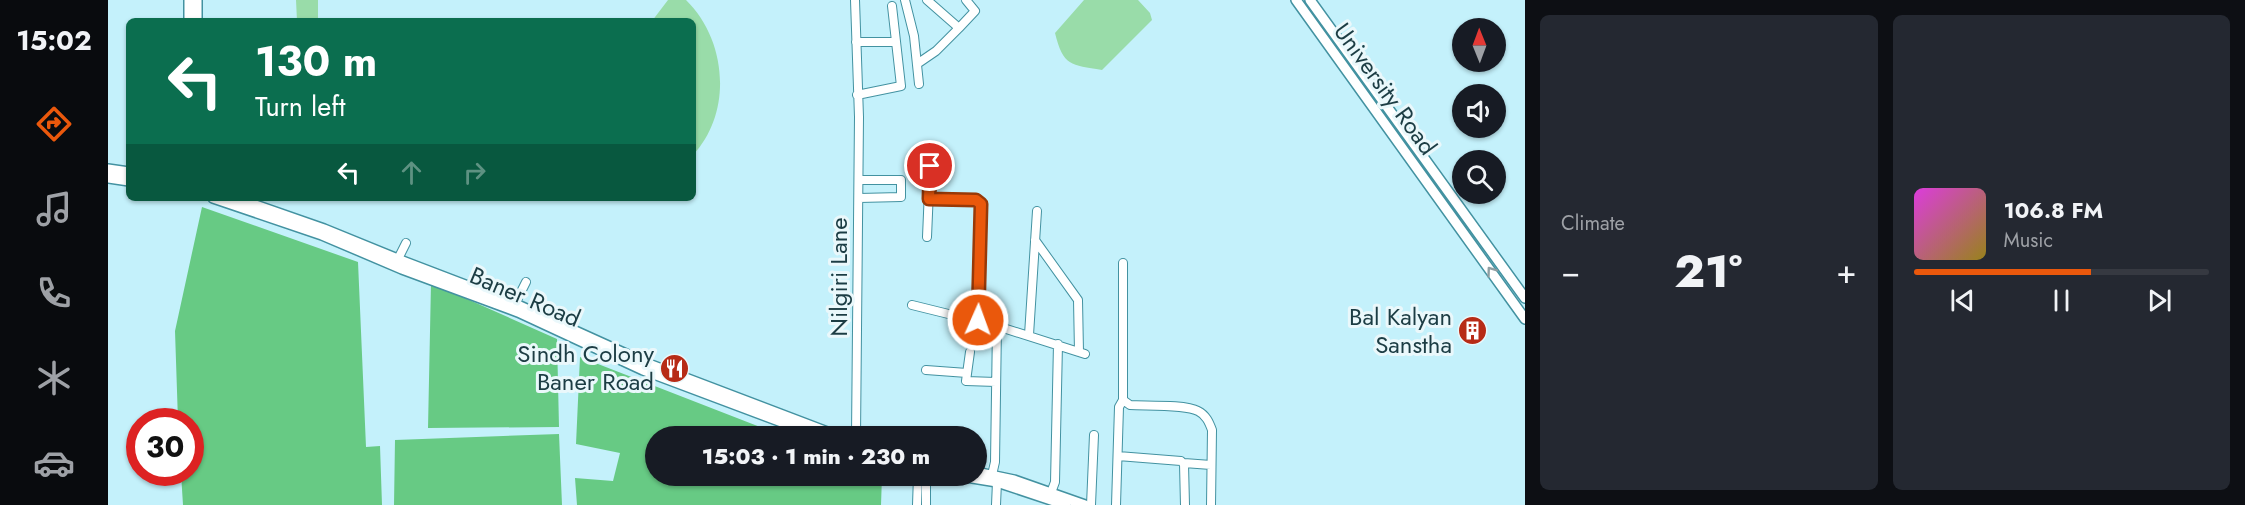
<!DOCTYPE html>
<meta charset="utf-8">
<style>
:root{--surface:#171b24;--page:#242831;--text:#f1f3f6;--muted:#9ea1a6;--line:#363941;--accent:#ea580c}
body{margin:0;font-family:Jost,sans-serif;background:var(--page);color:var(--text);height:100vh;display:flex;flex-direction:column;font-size:22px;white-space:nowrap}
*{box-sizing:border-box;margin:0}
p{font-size:20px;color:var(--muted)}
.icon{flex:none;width:33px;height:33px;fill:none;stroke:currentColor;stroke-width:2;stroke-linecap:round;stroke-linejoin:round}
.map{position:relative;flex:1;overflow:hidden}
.details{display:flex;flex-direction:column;gap:15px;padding:15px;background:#0d0f14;width:720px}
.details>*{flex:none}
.banner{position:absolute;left:18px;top:18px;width:570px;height:183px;border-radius:9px;box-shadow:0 2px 4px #0004;background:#0b6e4f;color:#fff;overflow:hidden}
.needle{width:39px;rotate:359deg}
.buttons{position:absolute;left:1344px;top:18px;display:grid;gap:12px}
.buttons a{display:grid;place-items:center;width:54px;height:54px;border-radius:50%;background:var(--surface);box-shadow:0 2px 4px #0004;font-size:30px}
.speed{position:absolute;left:18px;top:408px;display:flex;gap:12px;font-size:30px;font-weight:700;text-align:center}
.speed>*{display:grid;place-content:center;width:78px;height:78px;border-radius:50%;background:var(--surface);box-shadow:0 2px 4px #0004;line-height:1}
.speed .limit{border:9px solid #d22;background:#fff;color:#111}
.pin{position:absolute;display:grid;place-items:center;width:51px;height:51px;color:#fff;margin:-26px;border:3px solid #fff;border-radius:50%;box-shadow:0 2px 6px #0007}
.me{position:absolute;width:66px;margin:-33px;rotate:2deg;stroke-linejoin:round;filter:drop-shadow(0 0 4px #0008)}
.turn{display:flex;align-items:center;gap:21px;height:126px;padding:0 30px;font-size:27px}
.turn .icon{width:78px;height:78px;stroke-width:2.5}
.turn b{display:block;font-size:42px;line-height:51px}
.lanes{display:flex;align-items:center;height:57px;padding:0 30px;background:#0003;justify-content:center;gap:30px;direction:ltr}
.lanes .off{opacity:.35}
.big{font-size:45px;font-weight:800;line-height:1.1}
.details .card{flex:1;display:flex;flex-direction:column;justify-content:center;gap:9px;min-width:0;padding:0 21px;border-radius:9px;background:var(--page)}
.song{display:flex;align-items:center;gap:18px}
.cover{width:72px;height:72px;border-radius:9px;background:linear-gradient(135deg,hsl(300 70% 55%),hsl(50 70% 35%))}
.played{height:6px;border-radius:3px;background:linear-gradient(90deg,var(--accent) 60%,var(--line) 60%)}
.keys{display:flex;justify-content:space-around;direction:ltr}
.heat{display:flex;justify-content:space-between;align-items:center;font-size:33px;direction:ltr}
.details .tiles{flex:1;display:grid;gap:15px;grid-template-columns:repeat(2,1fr)}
.trip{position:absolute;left:537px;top:426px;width:342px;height:60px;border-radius:30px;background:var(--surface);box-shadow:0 2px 4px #0004;font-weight:800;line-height:60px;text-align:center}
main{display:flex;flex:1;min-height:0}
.tabs{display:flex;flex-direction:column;width:108px;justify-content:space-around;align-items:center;background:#090b0e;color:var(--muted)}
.tabs .icon{width:42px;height:42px}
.tabs .active{color:var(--accent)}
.tabs b{font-size:27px;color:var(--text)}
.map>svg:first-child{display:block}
.green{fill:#99dca9}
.forest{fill:#67ca84}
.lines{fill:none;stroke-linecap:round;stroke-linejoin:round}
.minor-casing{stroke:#4392a1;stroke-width:10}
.major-casing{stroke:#4392a1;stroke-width:12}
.minor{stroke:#fff;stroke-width:8}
.major{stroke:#fff;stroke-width:9}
.oneway{stroke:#8e9ea2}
.route-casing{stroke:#983908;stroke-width:15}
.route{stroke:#ea580c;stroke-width:10}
.labels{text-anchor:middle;stroke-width:6;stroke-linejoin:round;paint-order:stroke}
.street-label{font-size:24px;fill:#1c3d44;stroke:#eaf8fb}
.poi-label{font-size:24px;fill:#1c3d44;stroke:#eaf8fb;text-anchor:end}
</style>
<main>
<nav class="tabs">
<b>15:02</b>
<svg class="icon active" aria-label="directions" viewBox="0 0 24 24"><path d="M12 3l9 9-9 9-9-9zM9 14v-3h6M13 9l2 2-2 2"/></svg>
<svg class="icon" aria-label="music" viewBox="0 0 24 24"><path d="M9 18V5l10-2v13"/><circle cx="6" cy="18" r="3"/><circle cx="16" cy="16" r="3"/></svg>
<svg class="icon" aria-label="phone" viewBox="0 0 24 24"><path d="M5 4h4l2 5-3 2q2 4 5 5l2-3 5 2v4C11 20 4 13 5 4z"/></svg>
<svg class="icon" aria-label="climate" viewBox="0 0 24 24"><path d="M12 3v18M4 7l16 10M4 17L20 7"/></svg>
<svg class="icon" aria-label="car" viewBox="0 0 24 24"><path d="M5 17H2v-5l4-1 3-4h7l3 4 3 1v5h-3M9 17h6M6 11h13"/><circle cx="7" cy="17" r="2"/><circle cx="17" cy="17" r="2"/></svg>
</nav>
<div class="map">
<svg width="1417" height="505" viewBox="0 0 1417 505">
<rect width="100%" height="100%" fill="#c4f1fb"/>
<!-- green -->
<path class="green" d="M188,0H210V20L189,21Z
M560,0H578C619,40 625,112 585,155V21H544Z
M976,0H1030L1042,13L1044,20L994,70C963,65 955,66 947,33Z"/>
<!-- forest -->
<path class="forest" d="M94,207L250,262L258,447L272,446L274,505H75L73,473L82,472V422L70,421L67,331Z
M323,283L449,339L451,427L320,428Z
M472,357L675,436H548V476H774L773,505H469L467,478L505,481L512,453L468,444Z
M451,434L454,505H286L287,440Z"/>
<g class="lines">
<defs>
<path id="minor" d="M747,0L751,117L748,436
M797,0L806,36L811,84
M819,0L851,28L867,11L858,0
M748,42H788
M809,64L828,51L851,28
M749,95L793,86L784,6
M751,180H793V197L751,198
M821,199L868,200L872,202L869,320
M819,237L822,166
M927,240L970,300L971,352
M290,259L298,243
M1015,263V400L1022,405C1038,406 1077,404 1090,411C1098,415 1101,422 1104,430L1103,505
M407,304L418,282
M804,305L889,326L977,354
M921,335L929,211
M862,352L858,381L888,382
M818,370L859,373
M1010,456L1073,461L1076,464L1077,505
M1076,463L1103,465
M884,475L887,462L889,326
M941,498L947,482L950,344
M809,505L810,476
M818,505V476
M888,505L889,482
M983,505L986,435
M1008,505L1011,407L1015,400"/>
<path id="major" d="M81,0V21
M89,0V21
M1188,0L1417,319
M1202,0L1417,298
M0,169L21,172
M0,178L21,181
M105,198L214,235L294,269L410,312L535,370L711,436
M127,198L216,229L297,262L412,306L538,363L730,436
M868,472L906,480L977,505
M852,476L889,482L958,505"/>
</defs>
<!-- minor casing -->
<use href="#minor" class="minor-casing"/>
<!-- major casing -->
<use href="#major" class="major-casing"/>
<!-- minor -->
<use href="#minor" class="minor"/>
<!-- major -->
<use href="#major" class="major"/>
</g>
<!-- one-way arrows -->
<defs><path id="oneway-chevron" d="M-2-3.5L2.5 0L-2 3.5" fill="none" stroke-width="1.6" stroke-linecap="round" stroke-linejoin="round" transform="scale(1.5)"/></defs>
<use class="oneway" href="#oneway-chevron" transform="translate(1383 271) rotate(-126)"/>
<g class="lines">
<defs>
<path id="route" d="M822,166L821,199L868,200L873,204L870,320"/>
</defs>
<!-- route casing -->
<use href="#route" class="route-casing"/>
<!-- route -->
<use href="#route" class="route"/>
</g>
<!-- icons -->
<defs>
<symbol id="building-disc" viewBox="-11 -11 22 22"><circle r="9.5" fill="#b72b16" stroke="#eaf8fb"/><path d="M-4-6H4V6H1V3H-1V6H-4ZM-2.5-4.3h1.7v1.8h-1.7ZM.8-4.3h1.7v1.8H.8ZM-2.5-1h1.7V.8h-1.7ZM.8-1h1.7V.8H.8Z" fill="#fff"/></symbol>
<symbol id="restaurant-disc" viewBox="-11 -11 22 22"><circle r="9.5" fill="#b72b16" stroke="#eaf8fb"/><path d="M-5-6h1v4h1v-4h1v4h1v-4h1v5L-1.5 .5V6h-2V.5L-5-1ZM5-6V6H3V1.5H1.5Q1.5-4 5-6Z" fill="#fff"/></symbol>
</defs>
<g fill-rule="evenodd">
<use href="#building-disc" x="1348" y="314" width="33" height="33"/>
<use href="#restaurant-disc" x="550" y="352" width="33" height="33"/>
</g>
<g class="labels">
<!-- street labels -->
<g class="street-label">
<text transform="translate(1277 89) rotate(54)" y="8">University Road</text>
<text transform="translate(731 277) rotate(-90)" y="8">Nilgiri Lane</text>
<text transform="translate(417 297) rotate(23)" y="8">Baner Road</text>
</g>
<!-- poi labels -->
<g class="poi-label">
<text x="1344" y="325">Bal Kalyan<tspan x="1344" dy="28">Sanstha</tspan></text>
<text x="546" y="362">Sindh Colony<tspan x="546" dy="28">Baner Road</tspan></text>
</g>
</g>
</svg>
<div class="buttons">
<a><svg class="needle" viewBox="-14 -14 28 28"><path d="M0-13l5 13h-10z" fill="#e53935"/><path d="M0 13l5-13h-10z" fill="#9ea1a6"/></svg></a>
<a><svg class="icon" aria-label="sound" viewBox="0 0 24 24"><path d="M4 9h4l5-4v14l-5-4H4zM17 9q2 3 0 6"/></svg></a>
<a><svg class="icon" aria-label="search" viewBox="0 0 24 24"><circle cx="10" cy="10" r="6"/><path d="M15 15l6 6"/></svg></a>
</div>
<div class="speed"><div class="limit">30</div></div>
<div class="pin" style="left:822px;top:166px;background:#d93025"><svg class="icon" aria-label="arrive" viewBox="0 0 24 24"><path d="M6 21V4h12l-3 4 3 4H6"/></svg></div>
<svg class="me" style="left:870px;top:320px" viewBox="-20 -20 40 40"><circle r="17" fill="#ea580c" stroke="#fff" stroke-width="3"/><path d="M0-11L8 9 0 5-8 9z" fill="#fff"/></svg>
<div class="trip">15:03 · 1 min · 230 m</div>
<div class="banner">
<div class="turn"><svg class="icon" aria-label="left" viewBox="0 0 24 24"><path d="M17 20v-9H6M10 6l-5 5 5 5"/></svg><div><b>130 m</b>Turn left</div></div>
<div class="lanes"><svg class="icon" aria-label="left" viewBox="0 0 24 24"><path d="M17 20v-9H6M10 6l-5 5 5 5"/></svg><svg class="icon off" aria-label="ahead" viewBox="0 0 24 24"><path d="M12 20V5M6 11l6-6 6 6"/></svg><svg class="icon off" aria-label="right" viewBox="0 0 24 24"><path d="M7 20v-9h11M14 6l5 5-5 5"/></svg></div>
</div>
</div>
<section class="details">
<div class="tiles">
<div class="card"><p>Climate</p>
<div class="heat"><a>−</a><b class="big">21°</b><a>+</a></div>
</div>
<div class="card">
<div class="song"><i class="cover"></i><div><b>106.8 FM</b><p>Music</p></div></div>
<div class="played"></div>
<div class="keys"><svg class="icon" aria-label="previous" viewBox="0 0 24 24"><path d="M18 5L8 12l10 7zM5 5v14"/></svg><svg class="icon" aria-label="pause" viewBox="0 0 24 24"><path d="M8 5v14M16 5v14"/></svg><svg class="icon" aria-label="next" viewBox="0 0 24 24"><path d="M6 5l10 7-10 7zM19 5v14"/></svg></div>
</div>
</div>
</section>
</main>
